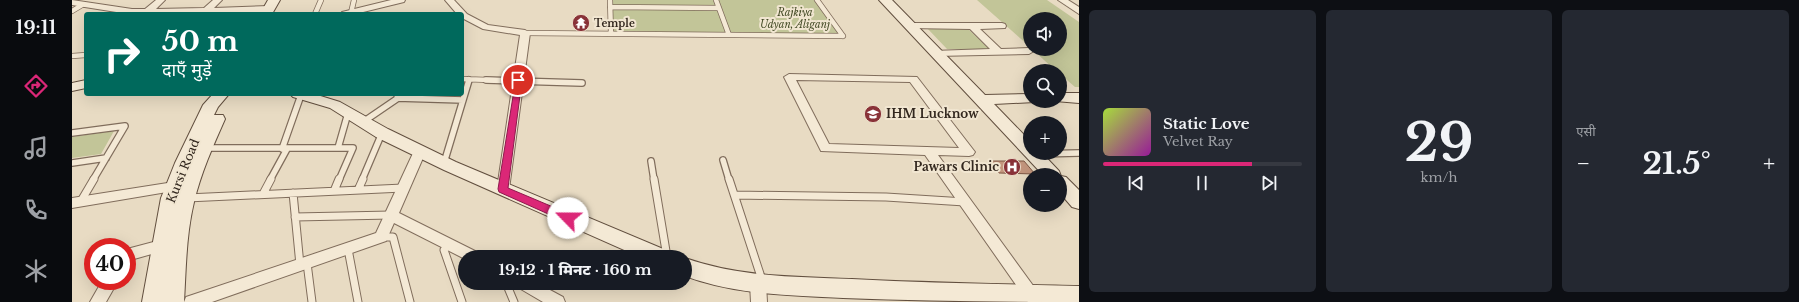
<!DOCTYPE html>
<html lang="hi">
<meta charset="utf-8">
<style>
:root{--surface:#171b24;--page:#242831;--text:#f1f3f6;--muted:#9ea1a6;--line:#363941;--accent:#db2777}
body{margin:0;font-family:"Libre Baskerville","Noto Sans Devanagari",serif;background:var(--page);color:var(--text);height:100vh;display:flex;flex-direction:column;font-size:15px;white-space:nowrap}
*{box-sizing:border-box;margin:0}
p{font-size:13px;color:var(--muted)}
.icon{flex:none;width:22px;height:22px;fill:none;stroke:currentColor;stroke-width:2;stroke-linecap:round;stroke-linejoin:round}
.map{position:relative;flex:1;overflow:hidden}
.panel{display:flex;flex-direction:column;gap:10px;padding:10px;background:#0d0f14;width:720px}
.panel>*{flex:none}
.top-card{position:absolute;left:12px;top:12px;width:380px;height:84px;border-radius:4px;box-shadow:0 4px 16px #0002;background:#00695c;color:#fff;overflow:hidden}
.tools{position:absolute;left:951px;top:12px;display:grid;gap:8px}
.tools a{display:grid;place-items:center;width:44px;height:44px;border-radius:50%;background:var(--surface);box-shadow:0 4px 16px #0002;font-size:20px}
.speed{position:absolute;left:12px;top:238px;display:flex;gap:8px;font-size:20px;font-weight:700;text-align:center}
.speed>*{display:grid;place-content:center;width:52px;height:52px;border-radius:50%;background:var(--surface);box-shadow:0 4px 16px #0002;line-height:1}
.speed .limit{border:6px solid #d22;background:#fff;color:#111}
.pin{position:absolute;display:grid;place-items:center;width:34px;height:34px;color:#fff;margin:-17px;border:2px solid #fff;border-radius:50%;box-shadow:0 1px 4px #0007}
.me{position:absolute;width:44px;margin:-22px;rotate:293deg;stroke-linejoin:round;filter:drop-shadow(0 0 3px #0008)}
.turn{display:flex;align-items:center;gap:14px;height:84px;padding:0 12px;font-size:18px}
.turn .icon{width:52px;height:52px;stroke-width:2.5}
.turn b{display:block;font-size:28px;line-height:34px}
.big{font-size:30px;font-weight:800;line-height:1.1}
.panel .widget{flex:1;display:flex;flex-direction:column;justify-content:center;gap:6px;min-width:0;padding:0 14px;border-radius:6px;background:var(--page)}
.panel .dial{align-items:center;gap:0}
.dial b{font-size:52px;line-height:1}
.song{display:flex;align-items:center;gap:12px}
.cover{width:48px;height:48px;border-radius:6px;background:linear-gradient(135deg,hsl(80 70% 55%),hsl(300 70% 35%))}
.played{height:4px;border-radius:2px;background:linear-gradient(90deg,var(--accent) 75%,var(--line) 75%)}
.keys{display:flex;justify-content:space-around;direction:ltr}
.heat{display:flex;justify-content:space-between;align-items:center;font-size:22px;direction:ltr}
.panel .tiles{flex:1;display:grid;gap:10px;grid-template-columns:repeat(3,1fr)}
.trip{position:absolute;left:386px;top:250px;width:234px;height:40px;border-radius:20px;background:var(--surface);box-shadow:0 4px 16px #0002;font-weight:800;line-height:40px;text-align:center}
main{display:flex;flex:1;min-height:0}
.dock{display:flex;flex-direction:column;width:72px;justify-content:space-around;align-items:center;background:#090b0e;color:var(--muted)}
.dock .icon{width:28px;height:28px}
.dock .current{color:var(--accent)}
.dock b{font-size:18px;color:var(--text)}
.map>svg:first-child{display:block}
.green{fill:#c2c598}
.building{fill:#c3967d;stroke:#7d5744}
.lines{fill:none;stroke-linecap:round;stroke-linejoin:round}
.lane-far2-casing{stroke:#806d5c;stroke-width:6}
.lane-far1-casing{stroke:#806d5c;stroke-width:8}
.lane-casing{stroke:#806d5c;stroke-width:9}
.street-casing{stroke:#806d5c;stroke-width:2}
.secondary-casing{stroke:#624f3f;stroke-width:2}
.lane-far2{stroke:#f4e9d5;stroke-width:4.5}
.lane-far1{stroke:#f4e9d5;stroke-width:5.5}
.lane{stroke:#f4e9d5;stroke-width:7}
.street{fill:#f4e9d5;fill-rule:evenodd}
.secondary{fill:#f4e9d5;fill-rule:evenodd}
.route{fill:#db2777;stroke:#8e194d}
.labels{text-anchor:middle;stroke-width:4;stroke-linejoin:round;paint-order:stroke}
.far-park-label{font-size:10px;font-style:italic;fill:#454c27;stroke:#f1e6d1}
.far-poi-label{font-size:10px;font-weight:bold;fill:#32271e;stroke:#f1e6d1;text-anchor:start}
.poi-label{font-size:12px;font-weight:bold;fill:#32271e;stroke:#f1e6d1;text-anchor:start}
.street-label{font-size:12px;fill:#32271e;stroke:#f1e6d1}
</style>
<main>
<nav class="dock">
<b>19:11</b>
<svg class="icon current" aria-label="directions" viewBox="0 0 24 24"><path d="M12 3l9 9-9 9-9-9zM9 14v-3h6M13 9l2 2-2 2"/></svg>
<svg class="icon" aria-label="music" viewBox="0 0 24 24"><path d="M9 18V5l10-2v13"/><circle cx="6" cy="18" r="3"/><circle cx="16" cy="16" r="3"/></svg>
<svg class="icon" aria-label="phone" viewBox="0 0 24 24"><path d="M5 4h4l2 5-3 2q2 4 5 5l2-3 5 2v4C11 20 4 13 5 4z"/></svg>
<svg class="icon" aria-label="climate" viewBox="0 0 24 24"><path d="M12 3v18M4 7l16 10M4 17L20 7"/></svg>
</nav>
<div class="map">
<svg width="1007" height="302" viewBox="0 0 1007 302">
<rect width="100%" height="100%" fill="#e8dbc3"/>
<!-- green -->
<path class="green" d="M538,0H745L771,36L539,34Z
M905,0H975L1007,22V87H1003L988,74V71H984L960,49H988V19H958V47Z
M855,28H895L917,49H875Z
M42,131L29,154L0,158V137Z"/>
<!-- building -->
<path class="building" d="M917,161H952L963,174L927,173Z"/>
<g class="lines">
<defs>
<path id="lane-far2" d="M538,0L539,34
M644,0L657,35
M745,0L771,36
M538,7L647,8
M0,11L10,5
M279,13L282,0
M243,14L249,0
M453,33L771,36
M0,56L14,55
M390,79L444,81
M396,81L397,79"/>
<path id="lane-far1" d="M414,80L510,83
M325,98L391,100
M291,122L332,94
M0,133L53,126L21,180
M133,148H281L267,180
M266,148L276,113
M210,149L229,95
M965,154L1007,153
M651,160L657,180
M579,161L582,180
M0,163L34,158
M372,163L397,80
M198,180L215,149
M290,180L310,133"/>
<path id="lane" d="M582,179L595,257
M657,179L690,280
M286,190L291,179
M262,191L267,179
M221,193L228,265
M191,194L199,179
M663,195L814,197L893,202
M115,198L331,188
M9,201L22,179
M223,217L319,215
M309,237H321L338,302
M377,244L372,250L390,302
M276,249L286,302
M235,263L240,302
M434,283L442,302"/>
<path id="street" d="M0,0L60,9H73L84,0H93L84,9L132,8L141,0H150L142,8L197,6L201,9L197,12L57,14L0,5Z
M319,0H333L332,2L283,14H269L270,12Z
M373,0H382L395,14L416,25L453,30L458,33L437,189L436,192L431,194L426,192L425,189L448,35L411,29L390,18V14H385Z
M986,0H996L1007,7V14Z
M839,23H930L933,24L934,26L933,28L908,29L929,49L957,48L962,51L957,54L864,56L861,55L859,53L861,51L918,49L898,29L836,28L835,26L836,24Z
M717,74L845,77L903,152L901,155L897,156L866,155L973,302H956L853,155L749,151L712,77ZM724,80L838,82L887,148L757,144Z
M348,147L352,148L354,151L327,213L407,253L409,257H393V259L322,223L314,241L140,302H112L114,297L120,295L304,233L342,151L344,148Z
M102,182L107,184L108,187L107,190L0,208V198Z
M89,240L94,242L96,246L94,250L55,261V249Z
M686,278L691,279L694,284L695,302H679L678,284L681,279Z
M30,281H46L34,302H18Z
M444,283H465L491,297L493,302H471L447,288Z"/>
<path id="secondary" d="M196,0H208L200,14H188Z
M807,0H820L913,95L958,94V101H964L963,102L922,104L958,141V153H970L987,171L989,176L994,177L1007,190V209L1000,207L988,193V175H971Z
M14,80V88L0,91V83Z
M988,93H1007V103L983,101H988Z
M141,94H157L146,107L142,115H151L153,119C141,146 129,173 122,202C114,235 114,269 112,302H70L89,198L103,163L131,105Z
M218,94H242L268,102L316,129L384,162L596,251L599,257H568L372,170L304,137L258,108L221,97Z
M613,258C667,277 723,277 780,279C856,283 931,284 1007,286V302C928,302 850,301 771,298C717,295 664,295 613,276Z"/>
</defs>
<!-- lane-far2 casing -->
<use href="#lane-far2" class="lane-far2-casing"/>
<!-- lane-far1 casing -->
<use href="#lane-far1" class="lane-far1-casing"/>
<!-- lane casing -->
<use href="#lane" class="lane-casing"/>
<!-- street casing -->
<use href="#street" class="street-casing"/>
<!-- secondary casing -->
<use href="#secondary" class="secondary-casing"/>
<!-- lane-far2 -->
<use href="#lane-far2" class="lane-far2"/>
<!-- lane-far1 -->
<use href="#lane-far1" class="lane-far1"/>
<!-- lane -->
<use href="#lane" class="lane"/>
<!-- street -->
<use href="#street" class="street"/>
<!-- secondary -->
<use href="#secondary" class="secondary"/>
</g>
<!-- route -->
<path class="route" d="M444,78H449L450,80L436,188L500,215L501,218L500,221H492L427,192L426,189Z"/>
<!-- icons -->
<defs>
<symbol id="temple-disc" viewBox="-11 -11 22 22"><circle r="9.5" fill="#893238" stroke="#f1e6d1"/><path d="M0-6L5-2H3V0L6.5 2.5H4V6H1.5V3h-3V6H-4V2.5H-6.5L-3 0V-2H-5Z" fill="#fff"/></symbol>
<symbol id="university-disc" viewBox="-11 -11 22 22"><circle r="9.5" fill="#893238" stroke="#f1e6d1"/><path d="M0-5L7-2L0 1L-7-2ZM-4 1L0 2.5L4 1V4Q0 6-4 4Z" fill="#fff"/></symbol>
<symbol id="hospital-disc" viewBox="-11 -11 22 22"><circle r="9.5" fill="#893238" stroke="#f1e6d1"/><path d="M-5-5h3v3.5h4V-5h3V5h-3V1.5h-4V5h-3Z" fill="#fff"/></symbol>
</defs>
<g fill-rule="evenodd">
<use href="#temple-disc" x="499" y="13" width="20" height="20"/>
<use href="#university-disc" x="791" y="104" width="20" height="20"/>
<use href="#hospital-disc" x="930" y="157" width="20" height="20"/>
</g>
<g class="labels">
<!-- far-park labels -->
<g class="far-park-label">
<text x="723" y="16">Rajkiya<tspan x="723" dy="12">Udyan, Aliganj</tspan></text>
</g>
<!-- far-poi labels -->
<g class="far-poi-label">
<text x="522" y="27">Temple</text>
</g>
<!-- poi labels -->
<g class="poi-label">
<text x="814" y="118">IHM Lucknow</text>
<text x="927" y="171" text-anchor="end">Pawars Clinic</text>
</g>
<!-- street labels -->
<g class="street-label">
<text transform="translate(111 171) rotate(-68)" y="4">Kursi Road</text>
</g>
</g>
</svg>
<div class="tools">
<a><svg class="icon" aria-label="sound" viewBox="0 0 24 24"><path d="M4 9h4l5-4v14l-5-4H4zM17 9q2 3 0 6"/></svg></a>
<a><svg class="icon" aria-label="search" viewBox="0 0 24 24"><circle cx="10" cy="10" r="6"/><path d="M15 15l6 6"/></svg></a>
<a>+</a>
<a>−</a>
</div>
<div class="speed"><div class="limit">40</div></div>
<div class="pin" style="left:446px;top:80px;background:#d93025"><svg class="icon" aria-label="arrive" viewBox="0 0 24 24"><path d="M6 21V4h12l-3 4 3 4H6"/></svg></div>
<svg class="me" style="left:496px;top:218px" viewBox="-20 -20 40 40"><circle r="19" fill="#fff"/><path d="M0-13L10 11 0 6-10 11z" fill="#db2777"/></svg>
<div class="trip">19:12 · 1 मिनट · 160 m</div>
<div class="top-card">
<div class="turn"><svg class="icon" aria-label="right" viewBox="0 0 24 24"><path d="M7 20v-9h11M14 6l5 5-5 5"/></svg><div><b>50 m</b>दाएँ मुड़ें</div></div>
</div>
</div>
<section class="panel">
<div class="tiles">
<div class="widget">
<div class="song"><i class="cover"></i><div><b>Static Love</b><p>Velvet Ray</p></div></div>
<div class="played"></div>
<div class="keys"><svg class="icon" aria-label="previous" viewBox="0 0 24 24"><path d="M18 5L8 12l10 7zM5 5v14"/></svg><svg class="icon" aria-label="pause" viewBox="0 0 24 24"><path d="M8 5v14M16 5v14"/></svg><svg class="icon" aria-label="next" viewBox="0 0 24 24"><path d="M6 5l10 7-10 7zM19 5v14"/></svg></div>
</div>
<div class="widget dial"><b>29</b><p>km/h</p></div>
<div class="widget"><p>एसी</p>
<div class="heat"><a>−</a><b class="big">21.5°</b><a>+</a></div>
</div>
</div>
</section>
</main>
